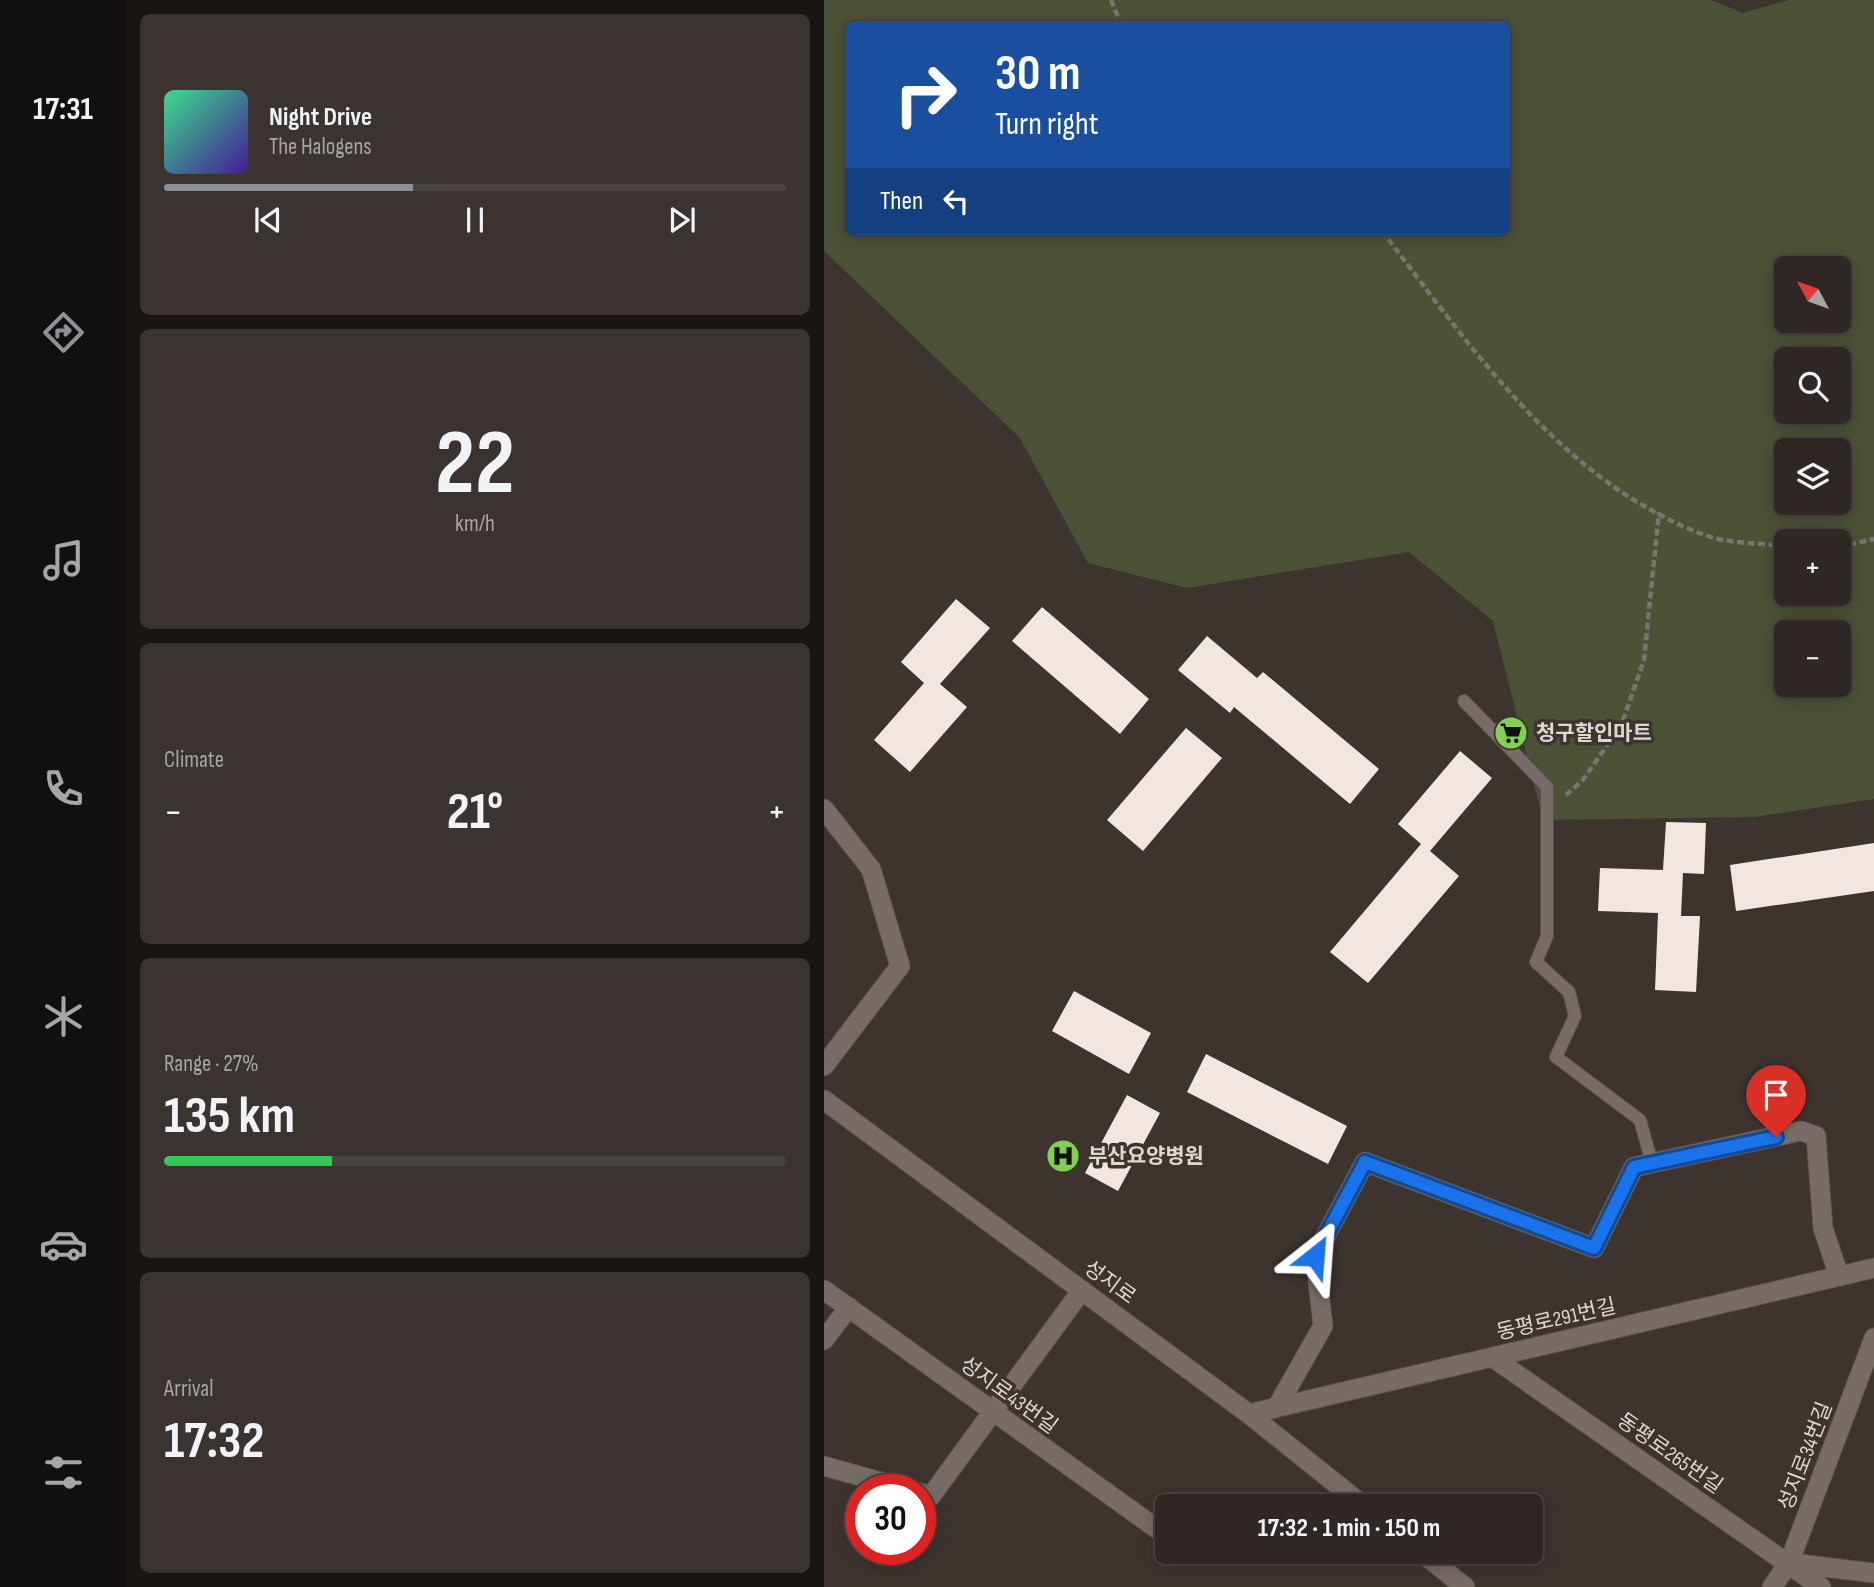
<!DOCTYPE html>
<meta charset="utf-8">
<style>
:root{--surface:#2e2723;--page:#3a3330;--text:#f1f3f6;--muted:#a7a5a6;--line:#494441;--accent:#8c9099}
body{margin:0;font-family:"Sofia Sans Condensed","Noto Sans KR",sans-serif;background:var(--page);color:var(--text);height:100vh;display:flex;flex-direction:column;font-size:26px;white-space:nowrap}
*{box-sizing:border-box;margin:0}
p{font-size:23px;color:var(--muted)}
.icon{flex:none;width:38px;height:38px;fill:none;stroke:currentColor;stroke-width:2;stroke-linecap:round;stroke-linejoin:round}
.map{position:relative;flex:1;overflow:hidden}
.panel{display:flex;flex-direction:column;gap:14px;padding:14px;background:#191513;width:698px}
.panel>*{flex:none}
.hud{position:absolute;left:21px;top:21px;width:665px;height:214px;border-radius:10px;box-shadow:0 4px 18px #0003,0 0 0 2px var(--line);background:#1a4fa0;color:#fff;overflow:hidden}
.needle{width:46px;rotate:311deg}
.tools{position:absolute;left:950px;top:256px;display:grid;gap:14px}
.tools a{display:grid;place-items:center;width:77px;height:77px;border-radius:10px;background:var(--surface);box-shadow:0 4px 18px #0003,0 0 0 2px var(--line);font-size:35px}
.speed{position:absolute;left:21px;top:1474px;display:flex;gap:14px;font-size:35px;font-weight:700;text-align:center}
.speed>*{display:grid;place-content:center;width:91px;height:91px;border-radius:50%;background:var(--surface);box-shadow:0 4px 18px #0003,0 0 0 2px var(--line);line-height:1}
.speed .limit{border:10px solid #d22;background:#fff;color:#111}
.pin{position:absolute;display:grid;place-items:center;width:60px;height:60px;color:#fff;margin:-72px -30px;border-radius:50% 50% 50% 0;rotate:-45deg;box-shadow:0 0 7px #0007}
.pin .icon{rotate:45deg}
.me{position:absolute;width:77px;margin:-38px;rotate:28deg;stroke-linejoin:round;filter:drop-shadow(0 0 5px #0008)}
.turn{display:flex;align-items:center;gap:24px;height:147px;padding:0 35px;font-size:32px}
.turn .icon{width:91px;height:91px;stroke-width:2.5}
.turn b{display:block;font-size:49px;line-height:60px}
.then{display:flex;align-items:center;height:66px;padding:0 35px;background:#0003;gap:14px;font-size:26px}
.big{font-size:52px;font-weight:700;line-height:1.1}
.panel .widget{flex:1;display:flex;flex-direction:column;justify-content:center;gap:10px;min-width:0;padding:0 24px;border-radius:10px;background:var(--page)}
.panel .dial{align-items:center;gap:0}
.dial b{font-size:91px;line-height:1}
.song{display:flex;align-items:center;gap:21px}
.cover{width:84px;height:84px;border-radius:10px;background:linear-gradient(135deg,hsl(150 70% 55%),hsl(260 70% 35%))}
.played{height:7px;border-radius:4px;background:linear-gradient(90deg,var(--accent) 40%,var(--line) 40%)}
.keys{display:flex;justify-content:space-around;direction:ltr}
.heat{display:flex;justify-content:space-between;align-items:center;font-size:38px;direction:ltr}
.charge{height:10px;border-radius:5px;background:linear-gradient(90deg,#34c759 27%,var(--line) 0)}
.trip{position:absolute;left:331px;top:1494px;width:388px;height:70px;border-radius:10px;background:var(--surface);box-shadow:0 4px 18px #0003,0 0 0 2px var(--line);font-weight:700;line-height:70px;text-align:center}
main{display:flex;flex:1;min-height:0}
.tabs{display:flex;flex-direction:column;width:126px;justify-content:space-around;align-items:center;background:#12100e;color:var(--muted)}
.tabs .icon{width:49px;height:49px}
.tabs .current{color:var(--accent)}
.tabs b{font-size:32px;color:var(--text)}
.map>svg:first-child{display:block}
.green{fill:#4b5236;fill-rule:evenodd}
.building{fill:#f2e6e0}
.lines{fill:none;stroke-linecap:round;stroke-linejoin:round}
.service-casing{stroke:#58514c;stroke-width:14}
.minor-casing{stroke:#58514c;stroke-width:21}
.secondary-casing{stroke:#58514c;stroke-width:21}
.path{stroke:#7b736f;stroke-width:4.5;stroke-dasharray:7 3.5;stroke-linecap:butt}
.service{stroke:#776c67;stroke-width:12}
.minor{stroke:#776c67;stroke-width:19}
.secondary{stroke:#776c67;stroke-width:19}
.route-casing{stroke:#114b97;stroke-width:18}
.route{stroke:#1a73e8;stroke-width:12}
.labels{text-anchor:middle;stroke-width:7;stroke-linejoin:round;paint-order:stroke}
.poi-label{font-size:21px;font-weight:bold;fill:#ded8d5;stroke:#3d342f;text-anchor:start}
.street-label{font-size:21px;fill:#ded8d5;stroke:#3d342f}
</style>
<main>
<nav class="tabs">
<b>17:31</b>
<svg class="icon current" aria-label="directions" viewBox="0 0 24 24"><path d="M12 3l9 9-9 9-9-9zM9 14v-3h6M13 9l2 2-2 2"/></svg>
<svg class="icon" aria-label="music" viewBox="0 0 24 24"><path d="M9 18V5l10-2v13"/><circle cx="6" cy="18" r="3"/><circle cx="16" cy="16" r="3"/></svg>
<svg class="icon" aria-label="phone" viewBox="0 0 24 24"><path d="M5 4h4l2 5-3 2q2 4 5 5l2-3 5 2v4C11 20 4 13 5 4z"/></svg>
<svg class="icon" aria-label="climate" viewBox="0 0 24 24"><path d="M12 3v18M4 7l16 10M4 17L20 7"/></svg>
<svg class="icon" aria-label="car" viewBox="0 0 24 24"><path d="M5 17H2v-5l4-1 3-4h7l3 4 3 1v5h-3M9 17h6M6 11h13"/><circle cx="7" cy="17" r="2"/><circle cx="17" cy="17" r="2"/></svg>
<svg class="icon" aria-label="filters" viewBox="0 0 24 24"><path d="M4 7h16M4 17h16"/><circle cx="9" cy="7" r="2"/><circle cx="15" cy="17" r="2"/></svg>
</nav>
<section class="panel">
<div class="widget">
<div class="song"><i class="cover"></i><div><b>Night Drive</b><p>The Halogens</p></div></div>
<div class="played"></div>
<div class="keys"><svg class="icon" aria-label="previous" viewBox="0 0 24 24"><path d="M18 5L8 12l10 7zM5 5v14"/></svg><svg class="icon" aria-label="pause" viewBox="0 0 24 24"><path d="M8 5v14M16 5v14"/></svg><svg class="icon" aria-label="next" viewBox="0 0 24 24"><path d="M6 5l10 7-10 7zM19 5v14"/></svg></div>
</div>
<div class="widget dial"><b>22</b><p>km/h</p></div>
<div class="widget"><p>Climate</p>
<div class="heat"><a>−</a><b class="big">21°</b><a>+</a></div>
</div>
<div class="widget"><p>Range · 27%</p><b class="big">135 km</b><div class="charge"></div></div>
<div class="widget"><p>Arrival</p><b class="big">17:32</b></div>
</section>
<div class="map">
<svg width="1050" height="1587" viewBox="0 0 1050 1587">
<rect width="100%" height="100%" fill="#3d342f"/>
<!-- green -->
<path class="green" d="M0,0H887L919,13L964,0H1050V799L930,817L719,820L669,621L585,552L363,588L264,563L196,438L0,251ZM24,24H682V231H24ZM962,268H1015V320H962ZM962,359H1015V411H962ZM962,450H1015V502H962ZM962,541H1015V593H962ZM962,632H1015V684H962Z"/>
<!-- building -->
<path class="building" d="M132,599L166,628L116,684L143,707L86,772L50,740L100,683L77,662Z
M218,607L325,699L296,734L188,641Z
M383,636L433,678L439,672L555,769L526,804L410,707L406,713L354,670Z
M362,728L398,758L319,851L283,820Z
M636,751L668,778L606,851L635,876L544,983L506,952L597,844L574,824Z
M842,822L882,823L880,874L859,873L857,916H876L872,992L831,990L834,913L774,911L776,868L839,870Z
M1050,843V891L912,911L906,865Z
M250,991L327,1033L305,1074L228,1031Z
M382,1054L523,1126L504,1164L363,1092Z
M303,1095L336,1113L294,1191L261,1173Z"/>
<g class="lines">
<defs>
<path id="service" d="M640,701L723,787V936L712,962L745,992L751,1016L732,1057L816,1120L828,1163"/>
<path id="minor" d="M0,809L47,869L76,966L0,1066
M0,1290L343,1536
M0,1340L25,1307
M668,1357L997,1587
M453,1407L499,1326L491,1256L541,1162L770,1248L810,1167L977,1131L992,1136L999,1228L1015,1276
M0,1466L82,1489
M96,1493L107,1496L258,1290
M967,1563L1050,1573
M948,1587L965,1563L1050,1338"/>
<path id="secondary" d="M0,1100L425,1414L541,1507
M425,1414L1050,1268
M597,1552L641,1587"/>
</defs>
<!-- service casing -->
<use href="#service" class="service-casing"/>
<!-- minor casing -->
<use href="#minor" class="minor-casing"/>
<!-- secondary casing -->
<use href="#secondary" class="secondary-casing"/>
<!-- path -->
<path class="path" d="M287,0L297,24
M558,231C648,348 735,479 878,534C902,544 936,543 962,546
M1015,547L1050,539
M742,795L758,781L797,726L820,660L835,512"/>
<!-- service -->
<use href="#service" class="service"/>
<!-- minor -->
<use href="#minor" class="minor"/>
<!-- secondary -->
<use href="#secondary" class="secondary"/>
</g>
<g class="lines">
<defs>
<path id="route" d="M491,1256L541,1162L770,1248L810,1167L952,1137"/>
</defs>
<!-- route casing -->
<use href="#route" class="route-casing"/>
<!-- route -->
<use href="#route" class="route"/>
</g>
<!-- icons -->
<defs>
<symbol id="supermarket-disc" viewBox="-11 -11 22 22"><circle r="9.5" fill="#81d050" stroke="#3d342f"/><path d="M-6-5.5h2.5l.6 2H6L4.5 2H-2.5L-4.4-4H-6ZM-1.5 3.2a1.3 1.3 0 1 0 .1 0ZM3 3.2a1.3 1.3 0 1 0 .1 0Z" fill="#111"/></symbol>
<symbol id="hospital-disc" viewBox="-11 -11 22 22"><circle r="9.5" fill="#81d050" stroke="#3d342f"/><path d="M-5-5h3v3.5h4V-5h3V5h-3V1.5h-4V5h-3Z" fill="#111"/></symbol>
</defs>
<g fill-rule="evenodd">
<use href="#supermarket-disc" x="668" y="714" width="38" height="38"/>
<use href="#hospital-disc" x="220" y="1137" width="38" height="38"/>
</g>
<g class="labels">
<!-- poi labels -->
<g class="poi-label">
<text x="712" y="740">청구할인마트</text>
<text x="264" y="1163">부산요양병원</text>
</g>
<!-- street labels -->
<g class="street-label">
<text transform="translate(286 1282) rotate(36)" y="7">성지로</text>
<text transform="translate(732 1319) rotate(-13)" y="7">동평로291번길</text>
<text transform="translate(185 1395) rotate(36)" y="7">성지로43번길</text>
<text transform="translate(846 1453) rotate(35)" y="7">동평로265번길</text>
<text transform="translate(981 1456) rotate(-69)" y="7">성지로34번길</text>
</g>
</g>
</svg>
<div class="tools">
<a><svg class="needle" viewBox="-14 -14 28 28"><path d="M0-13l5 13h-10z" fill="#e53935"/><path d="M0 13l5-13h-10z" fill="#a7a5a6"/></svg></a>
<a><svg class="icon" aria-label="search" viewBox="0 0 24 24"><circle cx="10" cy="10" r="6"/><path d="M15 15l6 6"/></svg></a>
<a><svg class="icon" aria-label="layers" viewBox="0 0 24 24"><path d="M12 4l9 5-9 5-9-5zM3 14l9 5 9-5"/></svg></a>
<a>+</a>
<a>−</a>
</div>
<div class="speed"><div class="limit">30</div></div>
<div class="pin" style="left:952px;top:1137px;background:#d93025"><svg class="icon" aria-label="arrive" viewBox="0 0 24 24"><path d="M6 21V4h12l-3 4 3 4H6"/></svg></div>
<svg class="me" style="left:491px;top:1256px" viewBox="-20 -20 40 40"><path d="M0-17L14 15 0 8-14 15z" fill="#1a73e8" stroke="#fff" stroke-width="4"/></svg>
<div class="trip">17:32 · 1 min · 150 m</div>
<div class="hud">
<div class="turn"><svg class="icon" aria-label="right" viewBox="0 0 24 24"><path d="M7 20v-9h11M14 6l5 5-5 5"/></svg><div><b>30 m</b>Turn right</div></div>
<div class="then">Then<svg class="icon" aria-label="left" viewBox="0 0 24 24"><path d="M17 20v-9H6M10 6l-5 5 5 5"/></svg></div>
</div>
</div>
</main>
